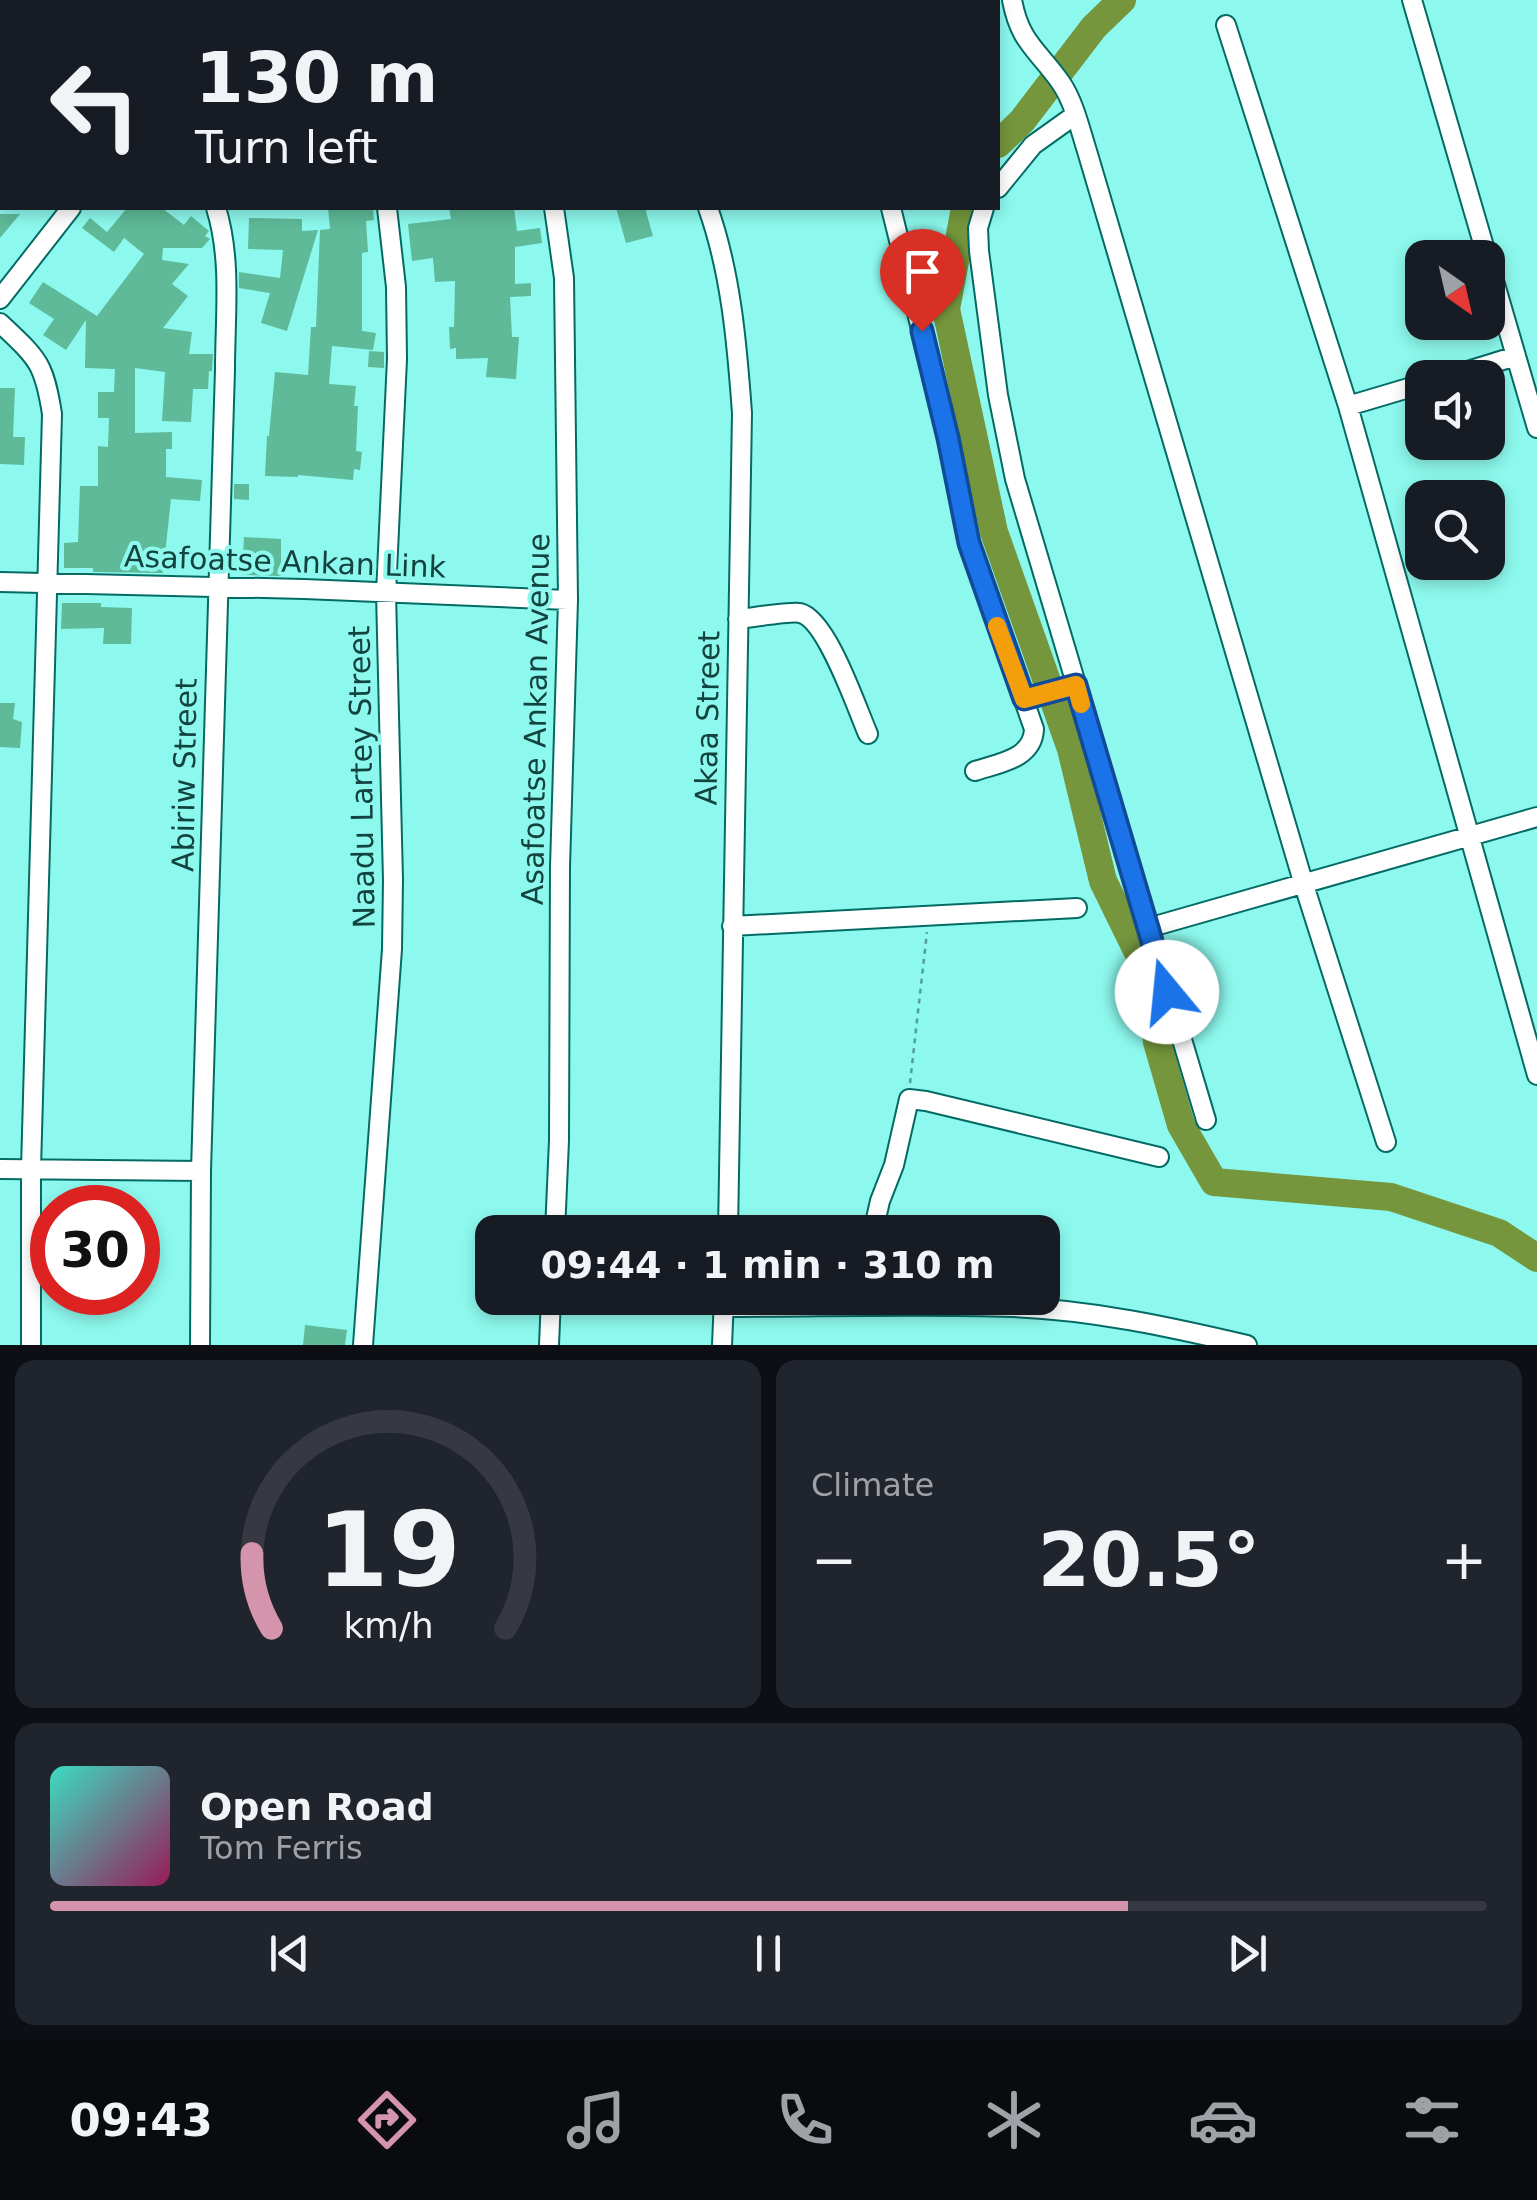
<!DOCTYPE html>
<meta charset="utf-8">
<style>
:root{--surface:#171b24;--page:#20242c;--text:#f1f3f6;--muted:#9ea1a6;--line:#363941;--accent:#d494ac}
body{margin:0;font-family:"DejaVu Sans",sans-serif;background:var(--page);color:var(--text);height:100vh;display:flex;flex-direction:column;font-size:38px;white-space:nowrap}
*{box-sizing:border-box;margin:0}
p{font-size:32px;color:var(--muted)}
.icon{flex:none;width:55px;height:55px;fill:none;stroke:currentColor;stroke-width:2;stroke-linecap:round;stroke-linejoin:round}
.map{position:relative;height:1345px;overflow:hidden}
.sheet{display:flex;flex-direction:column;gap:15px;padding:15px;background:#0d0f14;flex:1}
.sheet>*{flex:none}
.hud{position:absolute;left:0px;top:0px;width:1000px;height:210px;box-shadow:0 5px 15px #0003;background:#171b24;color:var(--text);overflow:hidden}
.needle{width:65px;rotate:146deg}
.controls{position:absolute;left:1405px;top:240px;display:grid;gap:20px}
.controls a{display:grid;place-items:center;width:100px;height:100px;border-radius:20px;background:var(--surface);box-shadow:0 5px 15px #0003;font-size:50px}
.speed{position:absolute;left:30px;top:1185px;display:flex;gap:20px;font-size:50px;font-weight:700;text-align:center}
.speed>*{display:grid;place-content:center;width:130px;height:130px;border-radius:50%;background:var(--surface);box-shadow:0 5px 15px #0003;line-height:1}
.speed .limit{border:15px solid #d22;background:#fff;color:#111}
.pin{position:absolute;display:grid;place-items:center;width:85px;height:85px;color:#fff;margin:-102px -42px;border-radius:50% 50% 50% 0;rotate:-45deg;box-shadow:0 0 10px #0007}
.pin .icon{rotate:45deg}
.me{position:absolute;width:110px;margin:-55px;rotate:343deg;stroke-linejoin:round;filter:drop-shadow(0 0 8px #0008)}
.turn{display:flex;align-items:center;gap:35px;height:210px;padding:0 30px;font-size:45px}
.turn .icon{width:130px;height:130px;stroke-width:2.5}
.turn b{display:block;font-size:70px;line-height:85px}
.big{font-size:75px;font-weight:800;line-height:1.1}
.sheet .widget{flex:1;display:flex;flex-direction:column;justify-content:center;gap:15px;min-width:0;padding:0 35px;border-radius:20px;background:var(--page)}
.sheet .dial{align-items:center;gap:0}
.dial svg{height:260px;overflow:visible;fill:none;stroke:var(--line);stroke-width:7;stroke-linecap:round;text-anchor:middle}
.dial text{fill:var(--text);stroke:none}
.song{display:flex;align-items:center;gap:30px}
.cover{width:120px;height:120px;border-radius:15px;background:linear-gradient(135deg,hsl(170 70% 55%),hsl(330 70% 35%))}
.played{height:10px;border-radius:5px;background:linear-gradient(90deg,var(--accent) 75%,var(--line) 75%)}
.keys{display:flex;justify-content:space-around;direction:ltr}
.heat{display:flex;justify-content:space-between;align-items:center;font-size:55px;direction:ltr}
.sheet .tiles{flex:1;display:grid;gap:15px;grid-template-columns:1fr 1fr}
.widget:last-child{grid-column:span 2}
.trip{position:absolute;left:475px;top:1215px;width:585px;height:100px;border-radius:20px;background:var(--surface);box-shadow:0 5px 15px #0003;font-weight:800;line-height:100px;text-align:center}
.menu{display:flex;height:160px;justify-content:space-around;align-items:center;background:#090b0e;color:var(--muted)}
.menu .icon{width:70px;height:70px}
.menu .active{color:var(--accent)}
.menu b{font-size:45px;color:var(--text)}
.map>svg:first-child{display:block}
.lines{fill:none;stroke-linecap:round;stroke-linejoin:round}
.river{stroke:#75963c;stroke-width:28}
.building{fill:#5eba98}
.street-casing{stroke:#046b64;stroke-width:22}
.path{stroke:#519f98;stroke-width:2.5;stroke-dasharray:5 5;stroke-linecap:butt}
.street{stroke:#fff;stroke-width:18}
.route-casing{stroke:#114b97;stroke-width:25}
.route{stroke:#1a73e8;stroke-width:18}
.slow{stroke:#f59e0b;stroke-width:18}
.labels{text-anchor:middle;stroke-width:8;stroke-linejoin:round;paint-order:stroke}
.street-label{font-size:30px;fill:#13433f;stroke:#8df9ee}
</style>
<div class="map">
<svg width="1537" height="1345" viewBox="0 0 1537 1345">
<rect width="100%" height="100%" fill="#8df9ee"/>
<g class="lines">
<!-- river -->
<path class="river" d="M998,144L1022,121L1094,27L1122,0
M965,208L946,309L994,532L1071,749L1103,881L1150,977L1157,1042L1181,1125L1214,1182L1391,1197L1499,1233L1537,1258"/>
</g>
<!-- building -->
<path class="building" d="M127,208H162L184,225L191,216L209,231L205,236L210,239L202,248H163L162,260L189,264L172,284L188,296L163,328L192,332L189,354H213L212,371H209L208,389H193L191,422L162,421L165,372L135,368V433L172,432V449H166V477L202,480L200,501L171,499L163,573L93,572V568H64V543L78,542L80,486H98V446L108,447L109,418H98V392H114L115,369L85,368L86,320L66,350L43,335L54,319L29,303L43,282L97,316L144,254L124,238L114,252L82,228L90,218L107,232Z
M328,208H373L374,220L366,221L368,252L362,253V331L376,333L373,350L332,346L329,384L356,386L354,406H358L356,451L362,452L360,470L354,469L353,480L298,475V477L265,476L267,436H269L275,372L308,375L311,327H316L320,230L330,229Z
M449,208H514L517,231L540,228L542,243L515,247V284L531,283V296L510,297L512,337H519L516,379L486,377L488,358L456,359V348L450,349L449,327H454L455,281L435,282L433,258L412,261L408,224L451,219Z
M616,208H645L653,236L626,243Z
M0,214H20L0,238Z
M249,218L302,219V231L318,230L287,331L261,323L270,293L239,288V272L280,278L283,250L248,249Z
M369,351L384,352V368L368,367Z
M0,388H15L13,437H25L24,465L0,464Z
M234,484H249V500L234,499Z
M244,537L281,539V576L242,575Z
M62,603H101V607L132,608L131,644H103L104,628L61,629Z
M0,703H15L13,719L22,722L20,748L0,747Z
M305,1325L347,1330L345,1345H303Z"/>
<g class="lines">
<defs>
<path id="street" d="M327,0L328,2
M497,0L498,2
M640,0V2
M835,0L836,2
M1012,0C1020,43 1038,50 1061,83C1074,102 1080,129 1087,151L1304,885L1386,1142
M1412,0L1537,428
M223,2L225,0
M1226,25L1348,406L1537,1075
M998,188L1033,145L1075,115
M554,208L564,278L568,600L560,867L559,1140L555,1232
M708,208C731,273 737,344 742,413L728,1232
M891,208L948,438L969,543L1034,729C1033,759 999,763 975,771
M984,208L978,228L979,251L998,395L1015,479L1206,1120
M0,299L71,208
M0,323C37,358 44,362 52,414L31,1169V1345
M1445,378L1516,356
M1348,406L1422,384
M0,582L304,589L568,600
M738,619C749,618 791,611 800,613C827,619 857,709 868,734
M1024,699L1076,685
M732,926L1077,908
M1148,928L1537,817
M0,1169L201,1171
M873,1232L880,1201L894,1165L909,1099L926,1101L1159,1157
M723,1307C820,1307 917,1304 1013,1307C1092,1310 1170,1327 1247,1345
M200,1345L201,1171L225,369C225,316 232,259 216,208
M363,1345L392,949L393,880L386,593L397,359L396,287L387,208
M549,1345L551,1298
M722,1345L724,1298"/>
</defs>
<!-- street casing -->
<use href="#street" class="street-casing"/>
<!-- path -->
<path class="path" d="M910,1083L927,932"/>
<!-- street -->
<use href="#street" class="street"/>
</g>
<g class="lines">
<defs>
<path id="route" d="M922,331L948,438L969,543L1024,699L1076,685L1167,992"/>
</defs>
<!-- route casing -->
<use href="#route" class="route-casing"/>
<!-- route -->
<use href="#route" class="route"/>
<!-- slow -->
<path class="slow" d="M997,626L1024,699L1076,685L1081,704"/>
</g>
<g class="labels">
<!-- street labels -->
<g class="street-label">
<text transform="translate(285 562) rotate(2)" y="10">Asafoatse Ankan Link</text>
<text transform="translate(708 718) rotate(-89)" y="10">Akaa Street</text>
<text transform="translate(536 719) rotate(-89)" y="10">Asafoatse Ankan Avenue</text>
<text transform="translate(185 775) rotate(-89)" y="10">Abiriw Street</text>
<text transform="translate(362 777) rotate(-91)" y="10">Naadu Lartey Street</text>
</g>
</g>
</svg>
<div class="controls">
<a><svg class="needle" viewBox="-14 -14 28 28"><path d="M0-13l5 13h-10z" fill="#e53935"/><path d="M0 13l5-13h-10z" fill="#9ea1a6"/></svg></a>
<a><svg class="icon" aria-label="sound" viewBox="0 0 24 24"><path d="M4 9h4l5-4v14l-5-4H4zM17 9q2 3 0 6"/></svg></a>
<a><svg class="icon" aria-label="search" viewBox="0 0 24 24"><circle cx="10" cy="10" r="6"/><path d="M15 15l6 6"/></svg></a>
</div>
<div class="speed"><div class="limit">30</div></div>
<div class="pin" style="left:922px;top:331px;background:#d93025"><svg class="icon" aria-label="arrive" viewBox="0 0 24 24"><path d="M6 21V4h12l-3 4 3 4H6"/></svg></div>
<svg class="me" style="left:1167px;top:992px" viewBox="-20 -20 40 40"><circle r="19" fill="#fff"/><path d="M0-13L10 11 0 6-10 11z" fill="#1a73e8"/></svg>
<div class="trip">09:44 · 1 min · 310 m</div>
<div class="hud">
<div class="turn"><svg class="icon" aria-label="left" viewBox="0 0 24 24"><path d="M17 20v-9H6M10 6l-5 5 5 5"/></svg><div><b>130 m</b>Turn left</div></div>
</div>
</div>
<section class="sheet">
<div class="tiles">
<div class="widget dial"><svg viewBox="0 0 100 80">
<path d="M14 69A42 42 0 1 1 86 69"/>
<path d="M14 69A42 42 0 0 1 8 46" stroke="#d494ac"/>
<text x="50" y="56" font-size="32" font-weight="700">19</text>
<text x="50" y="72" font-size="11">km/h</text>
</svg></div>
<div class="widget"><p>Climate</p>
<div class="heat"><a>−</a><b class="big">20.5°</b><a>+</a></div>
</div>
<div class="widget">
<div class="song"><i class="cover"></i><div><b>Open Road</b><p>Tom Ferris</p></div></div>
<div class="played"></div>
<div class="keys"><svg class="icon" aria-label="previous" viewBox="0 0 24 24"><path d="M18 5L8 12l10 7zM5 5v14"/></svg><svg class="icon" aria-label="pause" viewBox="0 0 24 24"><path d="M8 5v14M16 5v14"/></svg><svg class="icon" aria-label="next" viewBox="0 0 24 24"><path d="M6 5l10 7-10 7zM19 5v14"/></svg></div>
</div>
</div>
</section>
<nav class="menu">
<b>09:43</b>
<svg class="icon active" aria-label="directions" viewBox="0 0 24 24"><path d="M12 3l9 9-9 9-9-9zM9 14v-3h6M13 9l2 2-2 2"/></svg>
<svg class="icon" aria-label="music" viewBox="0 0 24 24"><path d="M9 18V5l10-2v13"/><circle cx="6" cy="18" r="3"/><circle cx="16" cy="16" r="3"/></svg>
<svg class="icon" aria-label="phone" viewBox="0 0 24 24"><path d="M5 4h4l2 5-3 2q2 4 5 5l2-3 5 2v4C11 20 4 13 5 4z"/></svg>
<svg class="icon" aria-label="climate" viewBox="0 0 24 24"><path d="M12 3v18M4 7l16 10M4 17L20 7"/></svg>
<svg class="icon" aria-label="car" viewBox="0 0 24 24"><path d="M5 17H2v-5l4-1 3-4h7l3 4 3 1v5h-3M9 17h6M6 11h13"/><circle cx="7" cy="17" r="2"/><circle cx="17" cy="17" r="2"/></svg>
<svg class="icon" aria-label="filters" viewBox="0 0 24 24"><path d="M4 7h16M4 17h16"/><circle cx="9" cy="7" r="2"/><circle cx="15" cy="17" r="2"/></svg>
</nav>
